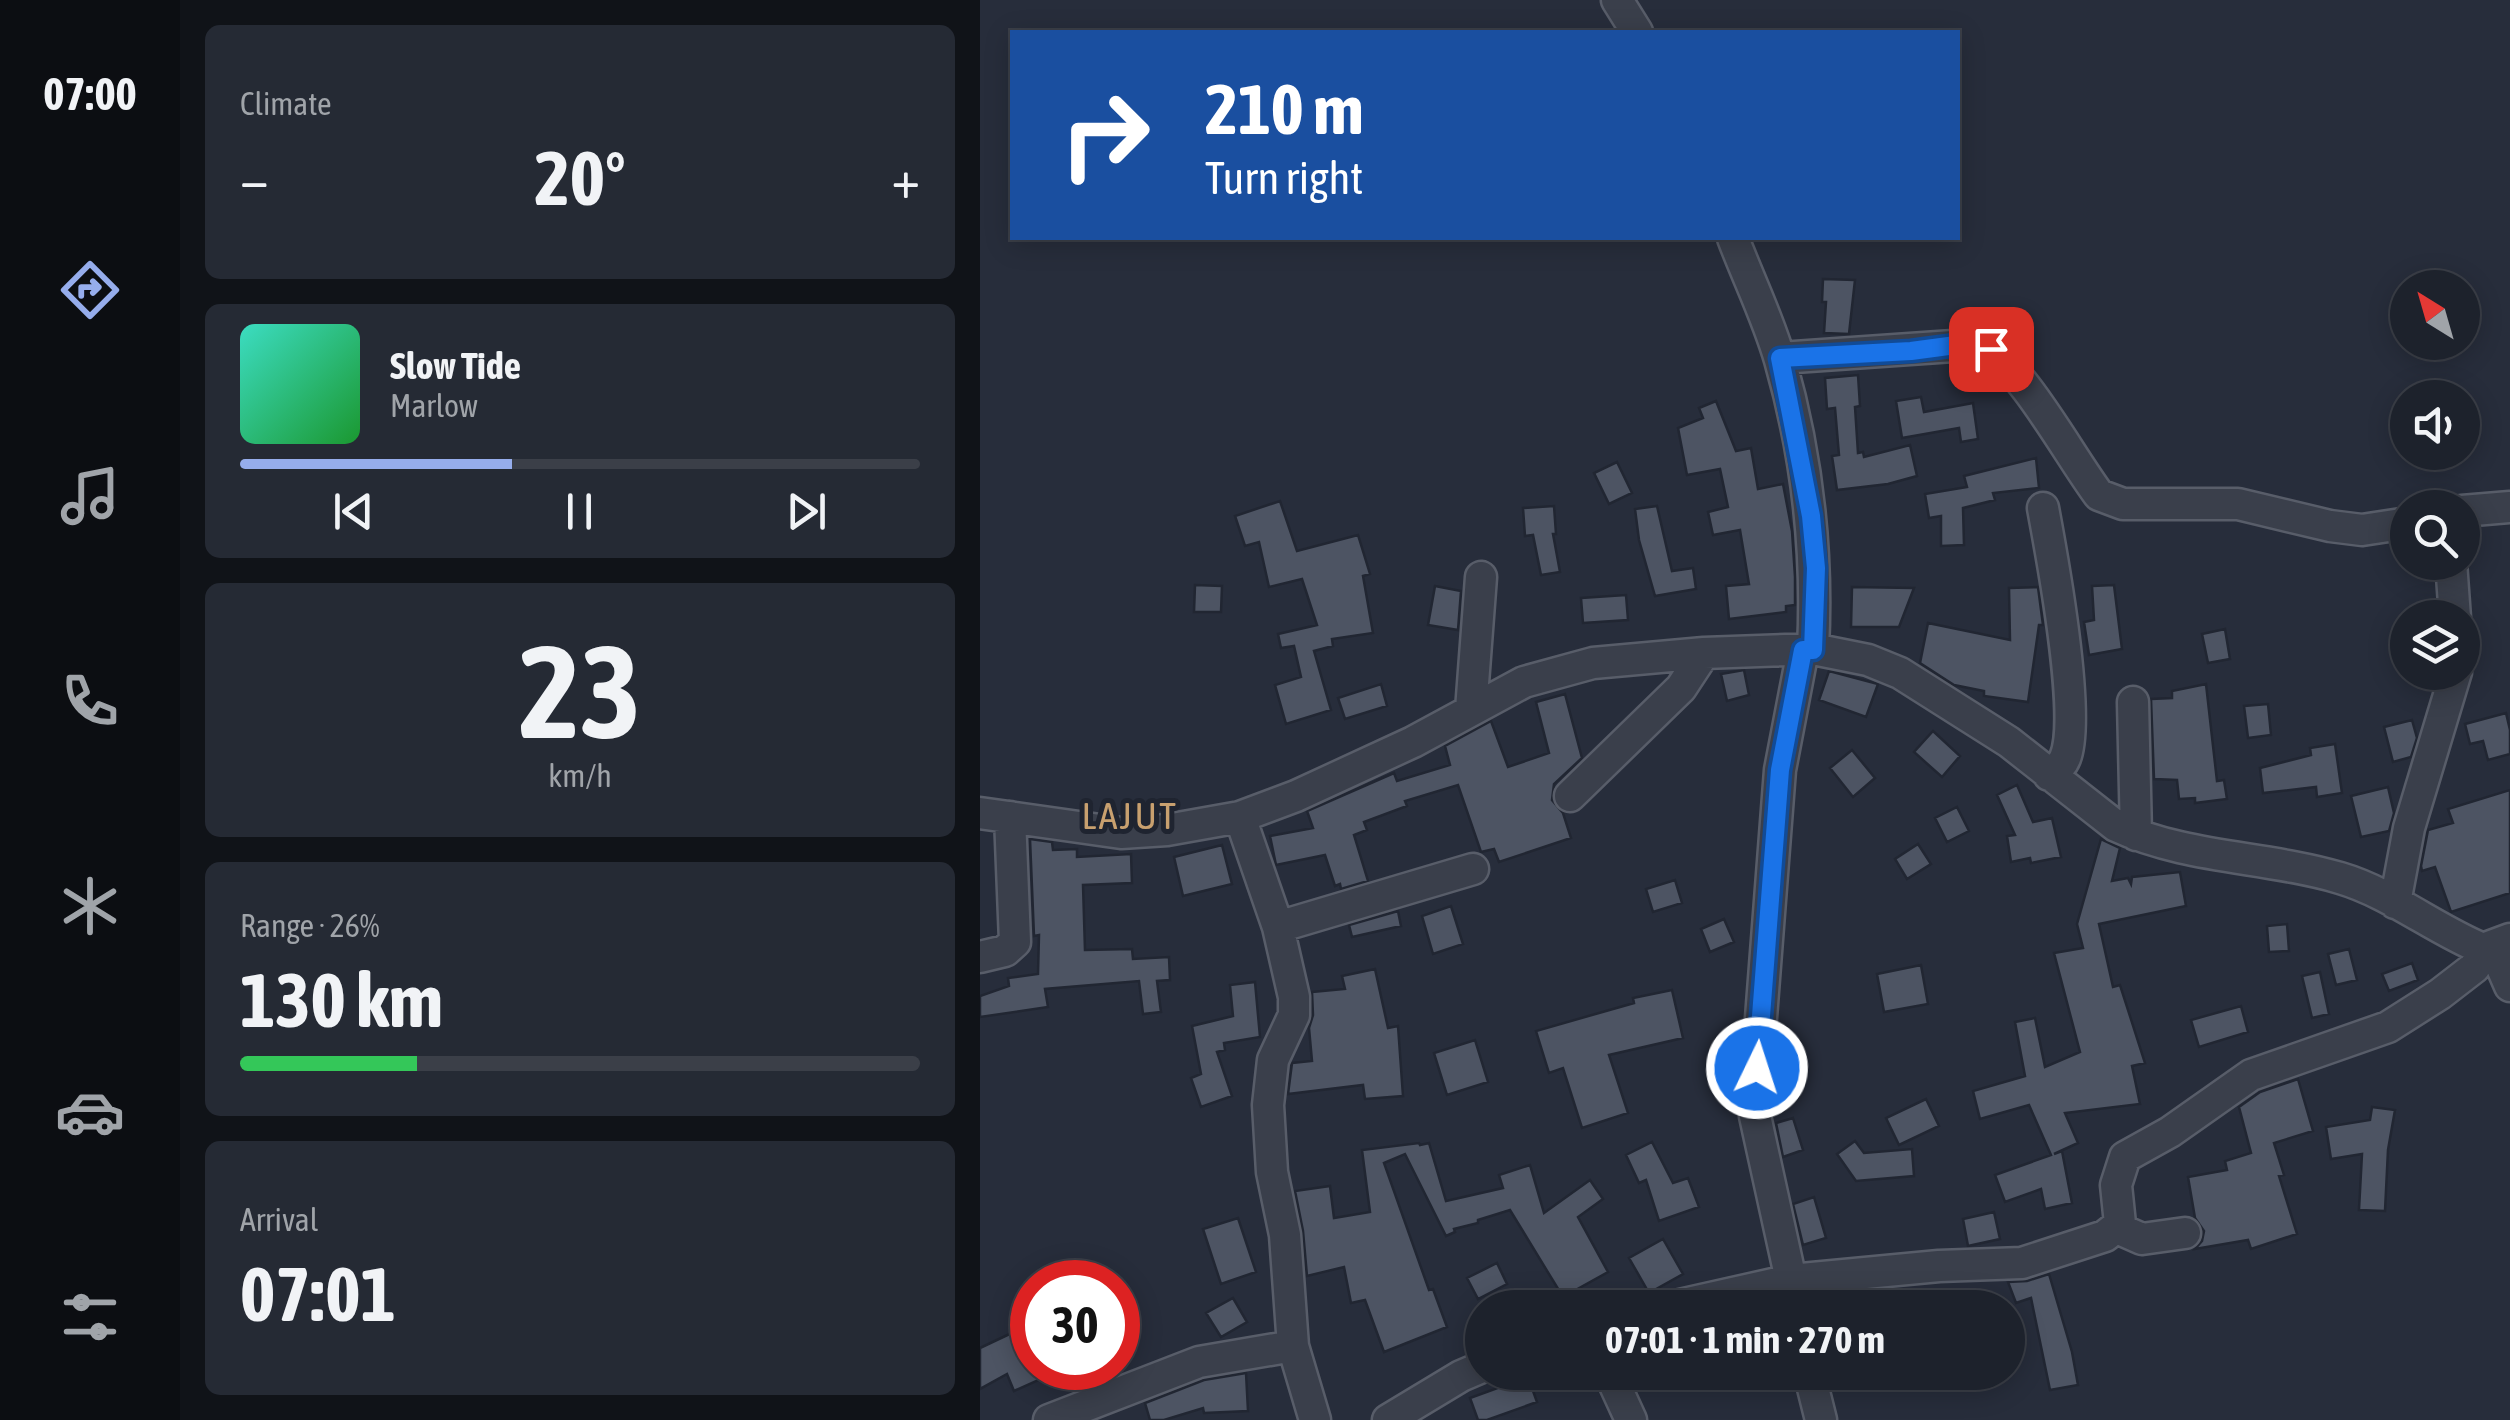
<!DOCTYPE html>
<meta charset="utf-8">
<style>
:root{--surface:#1d222c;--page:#252a34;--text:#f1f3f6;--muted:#a0a4a9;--line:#3b3f48;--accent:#96adec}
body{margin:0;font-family:"Asap Condensed",sans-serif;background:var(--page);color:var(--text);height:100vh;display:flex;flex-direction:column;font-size:38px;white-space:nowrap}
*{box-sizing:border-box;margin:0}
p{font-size:32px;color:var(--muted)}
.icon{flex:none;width:55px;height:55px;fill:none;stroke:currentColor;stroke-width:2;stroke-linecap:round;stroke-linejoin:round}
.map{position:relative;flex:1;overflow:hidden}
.details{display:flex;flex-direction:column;gap:25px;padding:25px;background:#101318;width:800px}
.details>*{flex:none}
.banner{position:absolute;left:30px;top:30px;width:950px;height:210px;border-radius:0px;box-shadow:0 5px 25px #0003,0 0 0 2px var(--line);background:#1a4fa0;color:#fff;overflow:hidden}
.needle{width:65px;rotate:323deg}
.tools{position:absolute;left:1410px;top:270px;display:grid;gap:20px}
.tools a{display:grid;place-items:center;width:90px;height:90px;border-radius:50%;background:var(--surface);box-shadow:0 5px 25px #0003,0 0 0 2px var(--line);font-size:50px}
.speed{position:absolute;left:30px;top:1260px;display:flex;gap:20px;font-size:50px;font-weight:700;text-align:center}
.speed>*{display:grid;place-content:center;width:130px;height:130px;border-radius:50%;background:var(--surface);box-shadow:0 5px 25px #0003,0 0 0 2px var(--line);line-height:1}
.speed .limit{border:15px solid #d22;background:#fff;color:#111}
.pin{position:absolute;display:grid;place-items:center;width:85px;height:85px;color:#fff;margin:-42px;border-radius:20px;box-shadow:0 5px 15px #0006}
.me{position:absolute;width:110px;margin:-55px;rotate:4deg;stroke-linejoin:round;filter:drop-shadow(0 0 8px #0008)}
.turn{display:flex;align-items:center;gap:35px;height:210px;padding:0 30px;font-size:45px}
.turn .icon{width:130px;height:130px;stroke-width:2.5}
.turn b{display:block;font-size:70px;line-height:85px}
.big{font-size:75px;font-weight:700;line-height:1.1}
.details .card{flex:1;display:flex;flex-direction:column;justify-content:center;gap:15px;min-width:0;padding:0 35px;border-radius:15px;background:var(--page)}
.details .dial{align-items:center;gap:0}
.dial b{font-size:130px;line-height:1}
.song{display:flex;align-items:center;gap:30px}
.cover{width:120px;height:120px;border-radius:15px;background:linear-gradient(135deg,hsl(170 70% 55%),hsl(130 70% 35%))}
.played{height:10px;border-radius:5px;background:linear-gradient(90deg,var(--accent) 40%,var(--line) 40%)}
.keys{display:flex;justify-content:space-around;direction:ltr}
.heat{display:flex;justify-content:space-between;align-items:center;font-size:55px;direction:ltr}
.charge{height:15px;border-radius:8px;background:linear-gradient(90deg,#34c759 26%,var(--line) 0)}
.trip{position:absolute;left:485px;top:1290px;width:560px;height:100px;border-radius:50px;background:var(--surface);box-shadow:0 5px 25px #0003,0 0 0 2px var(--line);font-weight:700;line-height:100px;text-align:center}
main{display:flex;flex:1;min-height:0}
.menu{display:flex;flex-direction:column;width:180px;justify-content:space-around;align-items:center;background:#0c0e12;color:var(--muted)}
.menu .icon{width:70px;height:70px}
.menu .active{color:var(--accent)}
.menu b{font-size:45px;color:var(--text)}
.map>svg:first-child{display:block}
.building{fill:#4d5463;stroke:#212632;stroke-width:2.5}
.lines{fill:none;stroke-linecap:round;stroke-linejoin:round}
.minor-casing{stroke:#585d69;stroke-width:35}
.minor{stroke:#3a3f4b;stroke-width:30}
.route-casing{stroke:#114b97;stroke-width:25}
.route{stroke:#1a73e8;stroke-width:18}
.labels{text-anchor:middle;stroke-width:10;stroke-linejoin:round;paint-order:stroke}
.quarter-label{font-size:38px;letter-spacing:2.5px;fill:#c8a06f;stroke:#1f2430}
</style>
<main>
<nav class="menu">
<b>07:00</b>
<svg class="icon active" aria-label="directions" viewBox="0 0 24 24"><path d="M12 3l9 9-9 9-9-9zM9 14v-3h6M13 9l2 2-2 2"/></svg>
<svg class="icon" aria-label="music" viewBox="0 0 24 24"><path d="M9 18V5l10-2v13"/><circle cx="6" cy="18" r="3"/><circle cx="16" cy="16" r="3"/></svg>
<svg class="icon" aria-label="phone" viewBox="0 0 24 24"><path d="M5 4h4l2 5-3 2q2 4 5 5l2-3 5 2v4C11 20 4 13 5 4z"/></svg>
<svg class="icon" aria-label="climate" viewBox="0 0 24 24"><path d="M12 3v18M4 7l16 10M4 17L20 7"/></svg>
<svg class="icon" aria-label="car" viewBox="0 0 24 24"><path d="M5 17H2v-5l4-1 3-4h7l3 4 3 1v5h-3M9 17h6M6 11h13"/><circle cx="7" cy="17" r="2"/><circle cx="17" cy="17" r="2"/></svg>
<svg class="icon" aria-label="filters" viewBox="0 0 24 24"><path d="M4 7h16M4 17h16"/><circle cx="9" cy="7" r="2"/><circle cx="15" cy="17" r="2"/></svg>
</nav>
<section class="details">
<div class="card"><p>Climate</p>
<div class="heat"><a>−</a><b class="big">20°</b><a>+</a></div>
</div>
<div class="card">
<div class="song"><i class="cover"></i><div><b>Slow Tide</b><p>Marlow</p></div></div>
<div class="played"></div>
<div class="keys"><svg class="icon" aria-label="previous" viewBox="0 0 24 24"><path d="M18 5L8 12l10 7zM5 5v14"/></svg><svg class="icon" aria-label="pause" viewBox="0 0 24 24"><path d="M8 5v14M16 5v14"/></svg><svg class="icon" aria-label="next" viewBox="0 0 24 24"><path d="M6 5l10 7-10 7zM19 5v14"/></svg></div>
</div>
<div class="card dial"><b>23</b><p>km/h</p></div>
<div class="card"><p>Range · 26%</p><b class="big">130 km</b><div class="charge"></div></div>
<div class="card"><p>Arrival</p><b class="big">07:01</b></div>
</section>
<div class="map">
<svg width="1530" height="1420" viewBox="0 0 1530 1420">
<rect width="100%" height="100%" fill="#272d3b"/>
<!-- building -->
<path class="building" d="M843,279L875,280L869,334L844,333L846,302H842Z
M878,375L880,406L875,407L878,453L883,452L884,457L930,445L937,476L908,484L857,490L852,456L859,455L855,408L847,409L845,378Z
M941,397L944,412L993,403L998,439L981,442L979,428L922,438L916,401Z
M736,401L756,451L771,448L778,489L803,484L812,531L815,577V605L806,606V612L749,619L746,586L769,584L760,530L733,535L728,512L748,507L740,469L707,475L698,428L723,418L719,408Z
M1056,458L1059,488L1013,493L1015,500L983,508L984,545L961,546V516L949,518L945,494L987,487L984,476Z
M637,462L652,493L629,504L614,473Z
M300,501L317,551L378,535L390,574L383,576L393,633L352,639L353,646L334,651L351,710L306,724L295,685L321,677L314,646L301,648L298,634L337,625L322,579L289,587L279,542L265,546L255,516Z
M574,506L576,534H573L580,572L561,575L553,535L545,536L543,508Z
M677,506L692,571L713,568L716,589L675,596L659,540L655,509Z
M215,585L242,586L241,612H214Z
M1134,585L1142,649L1109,655L1104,622L1114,620L1112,586Z
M455,586L481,591L478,630L448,625Z
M872,587L934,588L919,627H871Z
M1058,587L1063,625H1059L1048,702L1004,696V691L974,685L940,663L948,623L1030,640L1029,588Z
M646,595L648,620L603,623L601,598Z
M1245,629L1250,659L1228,663L1222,634Z
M764,670L769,695L747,701L741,674Z
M849,671L898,684L886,717L839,700Z
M401,684L407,706L365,719L358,698Z
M1226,684L1237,781L1244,780L1247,799L1215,803V798L1199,799L1197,780L1174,779L1171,699L1192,698V691Z
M585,694L602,758L574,784L572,800L583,813L591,838L519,862L514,849L501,852L478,785L425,801L427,806L384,822L387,830L374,835L388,881L361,889L360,884L355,886L345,855L296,865L290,836L333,828L327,811L414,773L417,781L470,765L465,746L511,721L528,767L569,753L556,702Z
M1288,704L1291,735L1268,738L1264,706Z
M1526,713L1530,730V754L1508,760L1503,741L1490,744L1485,724Z
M1432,720L1437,738L1431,757L1413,762L1404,727Z
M953,731L980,756L962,777L934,752Z
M1355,744L1362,793L1337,797L1336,787L1283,793L1280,768L1331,755L1330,748Z
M872,750L895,778L873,797L850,768Z
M1037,785L1053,822L1072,818L1081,857L1051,863L1050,858L1031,862L1027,836L1035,835L1017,795Z
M1408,787L1414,813L1409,831L1381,837L1371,796Z
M1530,790V893L1471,912L1455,867L1442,871L1441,866L1448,830L1473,823L1468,809Z
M977,807L989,831L967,842L955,818Z
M50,839L72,842L73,850L97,849V857L151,854L152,883L103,885L105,950L152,949L153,959L189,957L190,980L177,981L181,1012L163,1014L159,981L65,989L68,1007L0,1017V996L29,986L28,978L58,974L59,935L54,936Z
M1121,839L1140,848L1132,881L1148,878L1151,884L1152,877L1200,872L1206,906L1119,924L1133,987L1140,985L1165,1063L1152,1066L1160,1104L1085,1113L1098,1143L1074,1154L1082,1151L1092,1203L1065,1209L1061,1189L1025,1202L1015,1175L1071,1155L1049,1105L1000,1119L993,1091L1045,1076L1035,1022L1055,1018L1065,1067L1100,1052L1074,953L1103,948L1097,924Z
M938,844L951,864L927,879L915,859Z
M242,845L252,884L203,896L194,857Z
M695,880L702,903L673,912L666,889Z
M471,906L483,944L453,954L442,916Z
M418,911L421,926L372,937L369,925Z
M744,919L754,942L730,952L721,929Z
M1307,924L1309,951L1289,952L1287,926Z
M1369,949L1377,980L1356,985L1348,954Z
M1432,963L1438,980L1409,991L1402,974Z
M941,965L948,1004L904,1012L897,974Z
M395,969L408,1028L418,1026L423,1096L385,1099L383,1085L308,1094L312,1063L332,1061L329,1028L333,1015L332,992L365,989L362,976Z
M1340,972L1349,1014L1332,1018L1322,976Z
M275,982L280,1037L244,1043L245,1050L237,1052L252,1096L221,1107L211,1078L221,1074L212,1026L253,1016L250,985Z
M692,990L703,1038L629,1055L648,1113L602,1128L583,1068L569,1073L556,1031L654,1003L653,998Z
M1261,1006L1268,1032L1219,1047L1211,1020Z
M495,1040L508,1082L467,1095L454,1053Z
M1318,1079L1333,1131L1294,1143L1304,1175L1299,1176L1317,1234L1271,1249L1268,1240L1215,1249L1222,1241L1224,1231L1215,1218L1208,1177L1247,1170L1245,1161L1271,1153L1259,1107L1280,1092Z
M946,1099L959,1126L919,1145L906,1118Z
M1392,1107L1415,1110L1408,1150L1405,1211L1379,1210L1382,1154L1351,1159L1346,1127L1390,1120Z
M813,1118L823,1150L803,1157L796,1123Z
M875,1141L884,1153L932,1149L934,1176L876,1181L857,1154Z
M672,1142L693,1183L708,1178L719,1207L679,1221L666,1180L659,1183L646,1155Z
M439,1143L440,1145L449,1143L466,1201L523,1188L519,1175L550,1165L564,1213L610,1180L623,1199L598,1217L628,1272L583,1297L530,1210L498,1220V1223L474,1229L475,1232L466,1236L425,1154L404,1163L449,1290L453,1289L467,1327L404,1352L385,1300L371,1303L364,1267L327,1276L323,1231L315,1191L350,1186L354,1218L390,1212L382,1150Z
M834,1197L846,1238L823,1245L813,1204Z
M1014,1212L1020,1239L988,1246L983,1219Z
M258,1218L276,1272L241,1284L223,1229Z
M683,1239L703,1274L669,1293L649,1258Z
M517,1263L527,1284L498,1299L487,1278Z
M1069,1274L1092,1352L1098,1385L1070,1390L1051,1298L1036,1303L1028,1282L1047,1281Z
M253,1298L267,1322L241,1337L226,1313Z
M38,1330L61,1379L34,1391L27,1374L0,1389V1348Z
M266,1373L268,1411L224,1413L223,1408L184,1420H170L165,1403L224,1380Z
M548,1377L557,1402L507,1420H498L490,1398Z"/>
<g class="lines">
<defs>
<path id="minor" d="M637,0L657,32
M753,238C768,278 788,318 800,360C827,454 838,552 833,649
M800,358L1002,344C1043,368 1089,455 1119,495L1143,504H1258L1350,526L1382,530L1428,523
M1063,508C1072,556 1102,717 1085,758C1082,766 1075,770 1069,775
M1482,511L1530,507
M1471,562L1475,618
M823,650L800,770L775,1096V1116L811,1280L959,1266L1042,1263L1125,1236L1140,1224L1136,1185L1145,1157L1190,1132L1271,1075L1408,1027L1460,994L1495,967L1503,949
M1153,702L1156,835
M491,710L501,577
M590,796L701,688L724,653
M0,813L141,833L187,830L260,817L316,796L433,742L544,682L613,663L724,653L833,649L888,660L920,673L1029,742L1136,826C1207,859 1286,856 1360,878C1411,893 1454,929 1503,949L1530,939
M260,817L298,927L314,997V1015L293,1060L288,1105L292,1172L305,1235L313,1346L335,1420
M1415,903L1429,828L1476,672
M298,927L493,869
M1513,947L1530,986
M0,957L25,951L35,942L30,817
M1137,1228L1162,1239L1205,1233
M686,1308L811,1280L817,1308
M629,1372L651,1420
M829,1372L841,1420
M69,1420L219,1362L313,1346
M408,1420L481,1376L502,1367"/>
</defs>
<!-- minor casing -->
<use href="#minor" class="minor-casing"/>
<!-- minor -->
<use href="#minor" class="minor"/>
</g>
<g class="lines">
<defs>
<path id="route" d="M777,1068L800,770L823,650H833L836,568L831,516L800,358L931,351L991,343L1011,349"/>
</defs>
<!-- route casing -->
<use href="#route" class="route-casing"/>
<!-- route -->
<use href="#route" class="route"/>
</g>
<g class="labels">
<!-- quarter labels -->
<g class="quarter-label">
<text x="150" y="829">LAJUT</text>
</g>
</g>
</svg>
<div class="tools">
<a><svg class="needle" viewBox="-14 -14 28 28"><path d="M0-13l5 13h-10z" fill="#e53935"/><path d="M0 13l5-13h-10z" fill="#a0a4a9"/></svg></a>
<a><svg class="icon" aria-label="sound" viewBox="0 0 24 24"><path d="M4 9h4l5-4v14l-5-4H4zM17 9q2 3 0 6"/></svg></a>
<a><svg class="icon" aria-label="search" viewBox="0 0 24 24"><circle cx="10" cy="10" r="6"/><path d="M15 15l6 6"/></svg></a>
<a><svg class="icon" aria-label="layers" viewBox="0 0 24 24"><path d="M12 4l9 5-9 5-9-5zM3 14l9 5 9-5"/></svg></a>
</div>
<div class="speed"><div class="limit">30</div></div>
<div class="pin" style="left:1011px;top:349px;background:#d93025"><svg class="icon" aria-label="arrive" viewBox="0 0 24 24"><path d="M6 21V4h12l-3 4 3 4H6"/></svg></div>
<svg class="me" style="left:777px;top:1068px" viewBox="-20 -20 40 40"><circle r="17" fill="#1a73e8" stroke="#fff" stroke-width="3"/><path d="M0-11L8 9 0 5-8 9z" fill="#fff"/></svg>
<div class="trip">07:01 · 1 min · 270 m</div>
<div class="banner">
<div class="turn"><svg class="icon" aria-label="right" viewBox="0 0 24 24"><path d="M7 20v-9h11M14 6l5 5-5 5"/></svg><div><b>210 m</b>Turn right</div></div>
</div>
</div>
</main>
